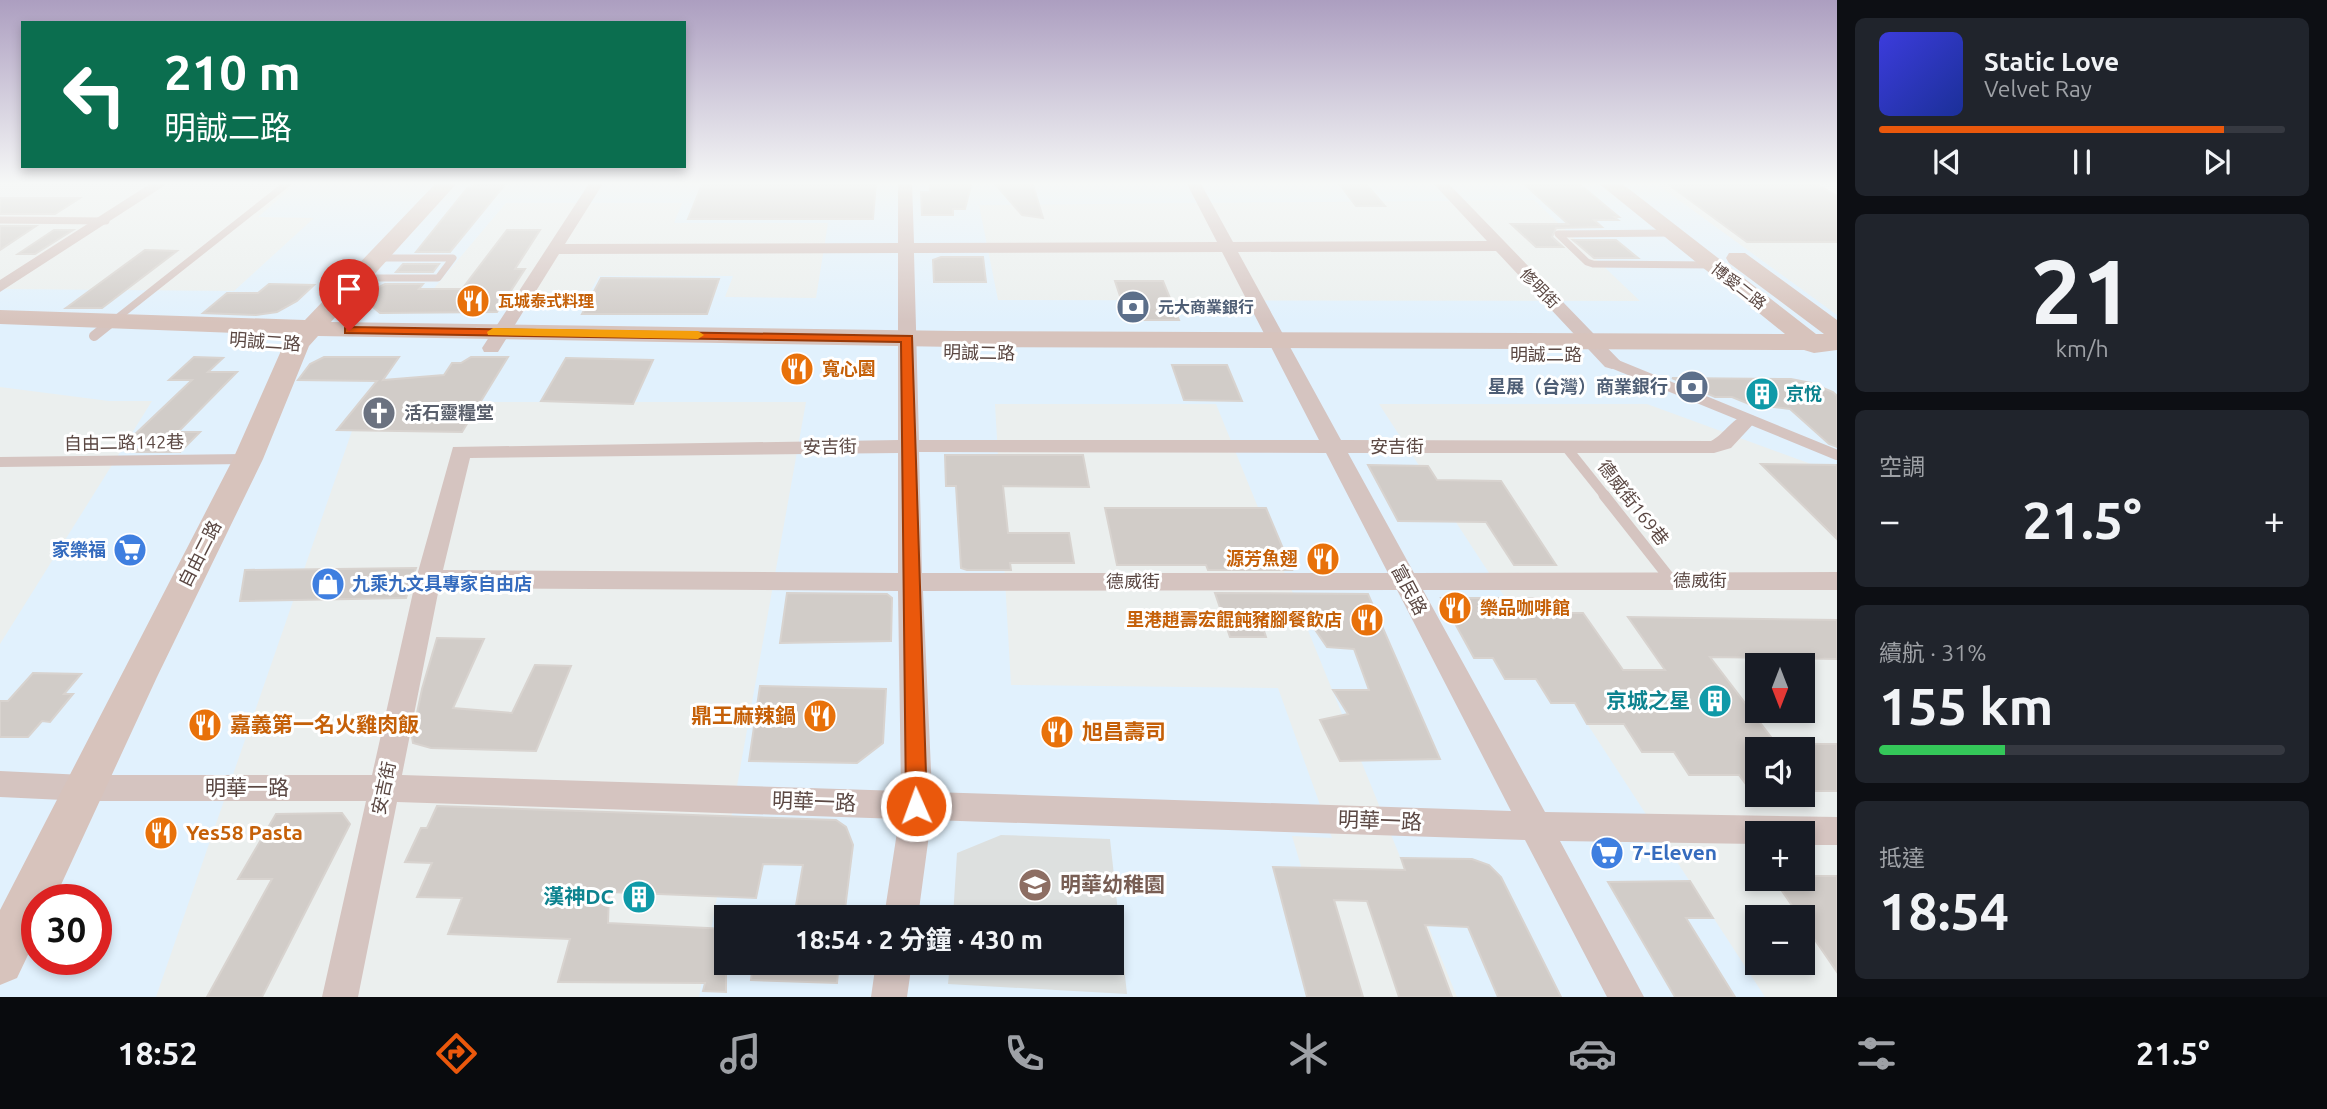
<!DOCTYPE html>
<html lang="zh-TW">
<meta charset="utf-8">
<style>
:root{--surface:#171b24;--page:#20242c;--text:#f1f3f6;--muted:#9ea1a6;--line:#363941;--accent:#ea580c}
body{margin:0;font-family:Ubuntu,"Noto Sans TC",sans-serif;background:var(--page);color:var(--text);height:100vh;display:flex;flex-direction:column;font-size:26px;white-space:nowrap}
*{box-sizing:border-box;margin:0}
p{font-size:23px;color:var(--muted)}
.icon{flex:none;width:38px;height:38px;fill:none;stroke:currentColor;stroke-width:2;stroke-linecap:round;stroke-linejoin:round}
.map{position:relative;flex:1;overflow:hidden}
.sheet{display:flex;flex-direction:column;gap:18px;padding:18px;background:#0d0f14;width:490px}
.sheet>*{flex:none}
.top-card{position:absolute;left:21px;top:21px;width:665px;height:147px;border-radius:0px;box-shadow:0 4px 10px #0003;background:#0b6e4f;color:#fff;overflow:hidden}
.needle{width:46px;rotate:180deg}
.fabs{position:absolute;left:1745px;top:653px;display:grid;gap:14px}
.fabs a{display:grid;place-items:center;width:70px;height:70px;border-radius:0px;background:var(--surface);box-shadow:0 4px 10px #0003;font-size:35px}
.speed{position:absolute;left:21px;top:884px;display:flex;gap:14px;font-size:35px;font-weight:700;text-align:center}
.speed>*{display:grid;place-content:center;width:91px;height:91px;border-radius:50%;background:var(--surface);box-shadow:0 4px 10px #0003;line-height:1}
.speed .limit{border:10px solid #d22;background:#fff;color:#111}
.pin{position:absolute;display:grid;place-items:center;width:60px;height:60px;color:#fff;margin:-72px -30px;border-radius:50% 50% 50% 0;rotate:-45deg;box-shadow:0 0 7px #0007}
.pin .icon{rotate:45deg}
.me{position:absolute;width:77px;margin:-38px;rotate:358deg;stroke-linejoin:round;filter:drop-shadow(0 0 5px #0008)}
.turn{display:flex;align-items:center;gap:24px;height:147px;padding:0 28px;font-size:32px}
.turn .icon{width:91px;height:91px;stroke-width:2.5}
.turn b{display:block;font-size:49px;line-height:60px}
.big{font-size:52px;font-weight:700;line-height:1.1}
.sheet .widget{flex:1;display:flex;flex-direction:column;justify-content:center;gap:10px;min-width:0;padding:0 24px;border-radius:10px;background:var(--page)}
.sheet .dial{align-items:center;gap:0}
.dial b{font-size:91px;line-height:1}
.song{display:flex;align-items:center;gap:21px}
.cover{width:84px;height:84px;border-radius:10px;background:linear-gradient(135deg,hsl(240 70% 55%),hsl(230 70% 35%))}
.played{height:7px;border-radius:4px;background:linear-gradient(90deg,var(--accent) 85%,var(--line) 85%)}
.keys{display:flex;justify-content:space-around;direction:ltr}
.heat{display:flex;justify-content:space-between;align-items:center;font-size:38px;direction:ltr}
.charge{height:10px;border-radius:5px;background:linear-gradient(90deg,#34c759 31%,var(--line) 0)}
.trip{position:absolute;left:714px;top:905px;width:410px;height:70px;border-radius:0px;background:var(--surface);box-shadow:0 4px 10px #0003;font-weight:700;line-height:70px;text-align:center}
.tab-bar{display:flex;height:112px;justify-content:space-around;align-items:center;background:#090b0e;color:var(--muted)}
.tab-bar .icon{width:49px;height:49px}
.tab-bar .on{color:var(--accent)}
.tab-bar b{font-size:32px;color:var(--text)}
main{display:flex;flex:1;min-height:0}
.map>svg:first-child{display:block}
.commercial{fill:#e1f1fd;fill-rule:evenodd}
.education{fill:#dde0df}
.building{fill:#d1ccc8;stroke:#d8d3cf;stroke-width:2}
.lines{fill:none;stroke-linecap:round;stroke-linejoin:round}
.lane-far2{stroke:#d5c4c0;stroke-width:7}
.lane-far1{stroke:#d5c4c0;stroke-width:10}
.lane{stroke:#d5c4c0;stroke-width:11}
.street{fill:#d5c4c0;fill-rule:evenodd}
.secondary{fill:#d7c3bc;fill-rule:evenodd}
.route{fill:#ea580c;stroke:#983908;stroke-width:2}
.slow{fill:#f59e0b}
.labels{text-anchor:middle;stroke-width:6;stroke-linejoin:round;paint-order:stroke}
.far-street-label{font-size:16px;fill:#5b4843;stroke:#fff}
.far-food-label{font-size:16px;font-weight:bold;fill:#c56008;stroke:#fff;text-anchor:start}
.far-service-label{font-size:16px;font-weight:bold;fill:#4e5e75;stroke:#fff;text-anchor:start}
.street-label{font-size:18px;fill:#5b4843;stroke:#fff}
.food-label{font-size:18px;font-weight:bold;fill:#c56008;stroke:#fff;text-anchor:start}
.service-label{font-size:18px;font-weight:bold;fill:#4e5e75;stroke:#fff;text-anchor:end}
.culture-label{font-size:18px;font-weight:bold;fill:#0d838f;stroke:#fff;text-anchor:start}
.worship-label{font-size:18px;font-weight:bold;fill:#5b616d;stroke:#fff;text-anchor:start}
.shop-label{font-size:18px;font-weight:bold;fill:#366cbe;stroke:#fff;text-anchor:end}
.near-culture-label{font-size:21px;font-weight:bold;fill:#0d838f;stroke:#fff;text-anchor:end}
.near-food-label{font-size:21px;font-weight:bold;fill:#c56008;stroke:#fff;text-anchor:start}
.near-street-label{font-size:21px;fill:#5b4843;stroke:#fff}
.near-shop-label{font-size:21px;font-weight:bold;fill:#366cbe;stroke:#fff;text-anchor:start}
.near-education-label{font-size:21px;font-weight:bold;fill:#785e54;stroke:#fff;text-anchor:start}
</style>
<main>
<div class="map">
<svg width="1837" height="997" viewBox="0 0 1837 997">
<rect width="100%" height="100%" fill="#ebefee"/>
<!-- commercial -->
<path class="commercial" d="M298,182H1654L1837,315V488L1811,464L1647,404H1379L1765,997H1457L1216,404H995L1011,685L1278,688L1332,838L1292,836L1340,997H699L806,402H362L156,997H0V644L152,401H109L0,387V289L234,291L314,218L258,217ZM1534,200L1640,301L998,300L979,205ZM506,203H682L674,223H828L816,298L725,297L733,276H599L588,295L430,293ZM37,900H96V959H37ZM726,917H1111V962H726Z"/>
<!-- education -->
<path class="education" d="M1001,835L1110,839L1127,994L948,984L950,963L1111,962V917H953L957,853Z"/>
<!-- building -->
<path class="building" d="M485,182H507L450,252H416L468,187Z
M703,182H876L873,219H688Z
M1522,182H1577L1619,217H1614L1618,220H1594L1602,227L1556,228L1552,237L1563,247H1536L1511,224H1568Z
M1665,182H1813L1837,196V242H1747Z
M930,185H971L965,209H953V215H922L921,192H930Z
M996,185H1033L1043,218L1022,215Z
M1340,185H1367L1385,206H1356Z
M0,198H80L55,214H0Z
M0,226H36L0,250Z
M54,230H73L35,254H18Z
M507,230H540L515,269H525L497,312L380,313L367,302L379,287L385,284H423L419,289H462Z
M1573,240H1616L1638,258H1594Z
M145,250L177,251L102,308H66Z
M941,257H983L986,282H934L933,260Z
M403,264H439L433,272H396Z
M601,278L719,279L707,314H582Z
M1115,281H1163L1179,320H1128Z
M269,284L314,285L297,301L277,312L256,315L203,313L227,293H258Z
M194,357L223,358L208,372H237L178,432H200L180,452H135L146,442L128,441L192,380H169Z
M324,357H399L383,380L444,375L452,363H461L471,357H508L462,432L337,430L377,381L298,380L310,364Z
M566,358L653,360L633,404L541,401Z
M1172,365H1227L1242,401L1184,400Z
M1672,378L1791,379L1811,383L1833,392L1837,396V447L1829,444L1790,409L1749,404L1732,397H1715Z
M945,455H1083L1089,487L1003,486L1008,533H1069L1074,563H1010L1011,570H967L961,568L956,486H946Z
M1761,464L1837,465V539Z
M1368,465L1428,466L1437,480L1501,481L1556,565H1514L1486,522L1398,521Z
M1105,508H1266L1292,570H1208L1206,565H1117Z
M416,568L406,598L240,601L245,570Z
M787,593L887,594L892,598L891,641L780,643Z
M1215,593L1368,594L1440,759L1340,761L1320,720L1348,714L1333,690H1369L1354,649L1327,647L1307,618H1260L1266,637H1230Z
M1441,598H1546L1556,613H1583L1623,670H1665L1628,617L1837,620V659L1710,657L1780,749H1757V799L1739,775H1689L1674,752H1642L1624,724H1587L1575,703H1551L1536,679H1505L1493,658H1474Z
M437,638L484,639L453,708L512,713L535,665L571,666L536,751L431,748L413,743L412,737L422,689Z
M33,673L81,674L64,694H73L50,722L42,721L28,737H0V701H8Z
M760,686L886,689L883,743L857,763L749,761Z
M1802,744H1837V791H1802Z
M437,806L836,820L846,827L853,845L844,917H794L803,865L763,864L756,898L609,892L608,923L726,929V992L703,991L705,983L558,982L570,939L448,934L462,898L417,897L432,863L405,862L421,828H427Z
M342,813L350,824L262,997H207L272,879H238L276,814Z
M1401,858L1472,859L1489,865L1501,877L1561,997H1498L1468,927L1425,925L1452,997H1399L1367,901L1334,900L1363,997H1307L1273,867L1405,870Z
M1802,876H1837V972L1802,921V917H1800L1773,878H1802Z
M1690,881L1713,918H1686L1735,997H1675L1608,882Z
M753,962H839L837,983L751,980Z"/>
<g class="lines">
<!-- lane-far2 -->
<path class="lane-far2" d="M0,220L106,221
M1672,233L1558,234L1587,262L1593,264L1712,265
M361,278H438L453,258H380
M112,322L289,182"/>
<!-- lane-far1 -->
<path class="lane-far1" d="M94,336L114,320
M1612,363L1837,455
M1566,447L1606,497
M0,462L245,459"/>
<!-- lane -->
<path class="lane" d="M1604,495L1672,581"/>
<!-- street -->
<path class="street" d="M153,182H170L0,292V280Z
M590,182H604L565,244L898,243V182H912L914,243L1217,242L1186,182H1200L1233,242L1487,241L1432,182H1447L1622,363L1612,369L1605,367L1496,251L1238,252L1341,440L1711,441C1727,433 1735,411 1754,416L1757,420L1731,448L1714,453H1348L1414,573L1837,572V590H1423L1545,812L1837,817V845H1802V833H1757V844L1560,841L1644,997H1607L1525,840L931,820L918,917H884L899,819L397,802L358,997H322L366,801H84L0,797V771L84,775H372L416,579L453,447L898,440V253L559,254L498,352H484L482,348ZM1222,252L1319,440H919L914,253ZM919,452L1326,453L1388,573H922ZM898,453V573L443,570L470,458ZM439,588L898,591L901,791L402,775ZM1397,590L1511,811L932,792L923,591Z
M876,962H912L907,997H871Z"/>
<!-- secondary -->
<path class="secondary" d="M437,182H458L331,322L957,331L1785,334L1597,182H1620L1816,334H1824L1729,263L1726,258L1729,253H1745L1837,320V350L1814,353L1804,350L957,347L318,336L309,346L263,459L157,677L54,900H37V936L17,978L0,985V910L233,459L284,344L292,335L0,324V310L305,320Z"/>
</g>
<!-- sky -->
<linearGradient id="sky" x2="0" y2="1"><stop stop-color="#ac9ec0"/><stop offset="0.57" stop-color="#f6f8f7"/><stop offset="1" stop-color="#f6f8f7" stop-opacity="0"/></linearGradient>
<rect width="1837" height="322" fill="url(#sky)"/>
<!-- route -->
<path class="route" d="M349,327L912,336L927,806L924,813L916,815L909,813L906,806L901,342L345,333V328Z"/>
<!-- slow -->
<path class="slow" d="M493,328L698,331L704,335L698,339L488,335L487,332Z"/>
<!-- icons -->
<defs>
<symbol id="restaurant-disc" viewBox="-11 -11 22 22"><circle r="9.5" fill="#e8710a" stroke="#fff"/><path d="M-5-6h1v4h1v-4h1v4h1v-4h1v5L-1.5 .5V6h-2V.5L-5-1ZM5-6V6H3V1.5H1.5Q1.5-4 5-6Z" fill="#fff"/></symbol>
<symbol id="bank-disc" viewBox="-11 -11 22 22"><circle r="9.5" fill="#5c6f8a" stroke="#fff"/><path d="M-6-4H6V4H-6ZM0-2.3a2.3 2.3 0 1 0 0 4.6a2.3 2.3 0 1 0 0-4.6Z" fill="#fff"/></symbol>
<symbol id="building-disc" viewBox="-11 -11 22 22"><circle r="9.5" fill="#0f9aa8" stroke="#fff"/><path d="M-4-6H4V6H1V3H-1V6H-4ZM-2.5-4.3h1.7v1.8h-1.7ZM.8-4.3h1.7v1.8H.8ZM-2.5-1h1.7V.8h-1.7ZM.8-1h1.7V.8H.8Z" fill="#fff"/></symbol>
<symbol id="church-disc" viewBox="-11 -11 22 22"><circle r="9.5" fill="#6b7280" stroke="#fff"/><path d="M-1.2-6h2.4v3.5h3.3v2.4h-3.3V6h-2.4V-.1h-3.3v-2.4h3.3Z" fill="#fff"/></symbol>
<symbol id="supermarket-disc" viewBox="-11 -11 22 22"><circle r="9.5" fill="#3f7fe0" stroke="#fff"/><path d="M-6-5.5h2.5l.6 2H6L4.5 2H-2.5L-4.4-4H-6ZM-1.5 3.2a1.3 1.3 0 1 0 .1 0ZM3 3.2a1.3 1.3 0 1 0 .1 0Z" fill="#fff"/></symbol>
<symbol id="shop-disc" viewBox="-11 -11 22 22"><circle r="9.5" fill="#3f7fe0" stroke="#fff"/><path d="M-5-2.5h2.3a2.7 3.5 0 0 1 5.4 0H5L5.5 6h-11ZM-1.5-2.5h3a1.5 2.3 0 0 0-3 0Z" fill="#fff"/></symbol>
<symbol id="school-disc" viewBox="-11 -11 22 22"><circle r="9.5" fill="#8d6e63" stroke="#fff"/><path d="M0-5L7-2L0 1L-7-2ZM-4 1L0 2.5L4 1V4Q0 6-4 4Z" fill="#fff"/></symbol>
</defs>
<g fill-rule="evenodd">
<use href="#restaurant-disc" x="454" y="282" width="38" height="38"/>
<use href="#bank-disc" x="1114" y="288" width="38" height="38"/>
<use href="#restaurant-disc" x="778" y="350" width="38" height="38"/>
<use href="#bank-disc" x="1673" y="368" width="38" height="38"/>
<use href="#building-disc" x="1743" y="375" width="38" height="38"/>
<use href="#church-disc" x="360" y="394" width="38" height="38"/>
<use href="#supermarket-disc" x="111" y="531" width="38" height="38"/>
<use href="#restaurant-disc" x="1304" y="540" width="38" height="38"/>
<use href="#shop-disc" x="309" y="565" width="38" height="38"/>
<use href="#restaurant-disc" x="1436" y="589" width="38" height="38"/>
<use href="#restaurant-disc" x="1348" y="601" width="38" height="38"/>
<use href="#building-disc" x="1696" y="682" width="38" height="38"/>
<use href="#restaurant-disc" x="801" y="697" width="38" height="38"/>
<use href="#restaurant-disc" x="186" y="706" width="38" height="38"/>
<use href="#restaurant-disc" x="1038" y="713" width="38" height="38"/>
<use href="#restaurant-disc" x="142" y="814" width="38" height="38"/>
<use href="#supermarket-disc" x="1588" y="834" width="38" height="38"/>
<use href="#school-disc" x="1016" y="866" width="38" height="38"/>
<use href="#building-disc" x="620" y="878" width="38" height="38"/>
</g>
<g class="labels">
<!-- far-street labels -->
<g class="far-street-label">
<text transform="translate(1739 286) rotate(38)" y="6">博愛二路</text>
<text transform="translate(1540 288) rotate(46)" y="6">修明街</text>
</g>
<!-- far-food labels -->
<g class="far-food-label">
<text x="498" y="307">瓦城泰式料理</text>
</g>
<!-- far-service labels -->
<g class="far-service-label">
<text x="1158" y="313">元大商業銀行</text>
</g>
<!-- street labels -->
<g class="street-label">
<text transform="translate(265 342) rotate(4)" y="6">明誠二路</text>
<text transform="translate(979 353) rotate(1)" y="6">明誠二路</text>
<text x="1546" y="361">明誠二路</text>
<text transform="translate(124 443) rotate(-1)" y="6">自由二路142巷</text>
<text transform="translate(830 447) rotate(-1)" y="6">安吉街</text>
<text x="1397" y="453">安吉街</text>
<text transform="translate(1633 503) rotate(52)" y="6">德威街169巷</text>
<text transform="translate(200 554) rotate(-63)" y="6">自由二路</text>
<text x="1700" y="587">德威街</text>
<text x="1133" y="588">德威街</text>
<text transform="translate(1409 590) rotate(62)" y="6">富民路</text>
<text transform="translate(384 788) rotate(-78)" y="6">安吉街</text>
</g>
<!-- food labels -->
<g class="food-label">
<text x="822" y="375">寬心園</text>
<text x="1298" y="565" text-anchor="end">源芳魚翅</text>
<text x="1480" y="614">樂品咖啡館</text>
<text x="1342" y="626" text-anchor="end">里港趙壽宏餛飩豬腳餐飲店</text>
</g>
<!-- service labels -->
<g class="service-label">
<text x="1668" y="393">星展（台灣）商業銀行</text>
</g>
<!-- culture labels -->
<g class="culture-label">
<text x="1786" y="400">京悅</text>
</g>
<!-- worship labels -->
<g class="worship-label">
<text x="404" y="419">活石靈糧堂</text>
</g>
<!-- shop labels -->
<g class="shop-label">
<text x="106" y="556">家樂福</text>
<text x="352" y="590" text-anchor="start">九乘九文具專家自由店</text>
</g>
<!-- near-culture labels -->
<g class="near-culture-label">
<text x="1690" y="708">京城之星</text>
<text x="614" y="904">漢神DC</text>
</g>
<!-- near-food labels -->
<g class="near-food-label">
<text x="796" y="723" text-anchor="end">鼎王麻辣鍋</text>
<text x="230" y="732">嘉義第一名火雞肉飯</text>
<text x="1082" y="739">旭昌壽司</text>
<text x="186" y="840">Yes58 Pasta</text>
</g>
<!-- near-street labels -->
<g class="near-street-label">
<text x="247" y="795">明華一路</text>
<text transform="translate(814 802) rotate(2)" y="7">明華一路</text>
<text transform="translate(1380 821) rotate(2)" y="7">明華一路</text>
</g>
<!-- near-shop labels -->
<g class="near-shop-label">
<text x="1632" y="860">7-Eleven</text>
</g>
<!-- near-education labels -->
<g class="near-education-label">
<text x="1060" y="892">明華幼稚園</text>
</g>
</g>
</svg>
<div class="fabs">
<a><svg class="needle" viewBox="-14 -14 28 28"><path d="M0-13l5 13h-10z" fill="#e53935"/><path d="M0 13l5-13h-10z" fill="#9ea1a6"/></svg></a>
<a><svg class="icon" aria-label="sound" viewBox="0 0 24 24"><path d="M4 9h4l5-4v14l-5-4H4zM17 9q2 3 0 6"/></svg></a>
<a>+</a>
<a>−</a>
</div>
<div class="speed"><div class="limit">30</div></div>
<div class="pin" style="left:349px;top:331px;background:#d93025"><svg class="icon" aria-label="arrive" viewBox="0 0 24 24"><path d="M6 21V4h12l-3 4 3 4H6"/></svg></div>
<svg class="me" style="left:916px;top:806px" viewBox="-20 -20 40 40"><circle r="17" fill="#ea580c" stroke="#fff" stroke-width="3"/><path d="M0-11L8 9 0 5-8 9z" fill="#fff"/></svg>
<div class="trip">18:54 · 2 分鐘 · 430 m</div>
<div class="top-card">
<div class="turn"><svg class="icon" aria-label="left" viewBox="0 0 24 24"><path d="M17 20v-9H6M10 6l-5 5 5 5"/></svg><div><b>210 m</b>明誠二路</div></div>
</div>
</div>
<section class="sheet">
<div class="widget">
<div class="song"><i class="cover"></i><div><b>Static Love</b><p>Velvet Ray</p></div></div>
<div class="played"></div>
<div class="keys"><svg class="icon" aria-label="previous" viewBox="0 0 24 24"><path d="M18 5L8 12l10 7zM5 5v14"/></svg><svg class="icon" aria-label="pause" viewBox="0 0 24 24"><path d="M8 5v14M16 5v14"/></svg><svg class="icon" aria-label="next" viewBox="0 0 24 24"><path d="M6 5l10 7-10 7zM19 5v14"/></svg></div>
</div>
<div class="widget dial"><b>21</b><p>km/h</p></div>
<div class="widget"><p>空調</p>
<div class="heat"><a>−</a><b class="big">21.5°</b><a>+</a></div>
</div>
<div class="widget"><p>續航 · 31%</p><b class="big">155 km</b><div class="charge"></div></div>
<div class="widget"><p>抵達</p><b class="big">18:54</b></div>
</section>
</main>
<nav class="tab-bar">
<b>18:52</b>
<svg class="icon on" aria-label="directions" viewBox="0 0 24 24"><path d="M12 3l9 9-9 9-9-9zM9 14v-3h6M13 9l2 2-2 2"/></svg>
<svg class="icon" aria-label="music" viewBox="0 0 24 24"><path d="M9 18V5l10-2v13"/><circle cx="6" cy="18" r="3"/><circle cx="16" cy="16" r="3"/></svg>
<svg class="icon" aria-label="phone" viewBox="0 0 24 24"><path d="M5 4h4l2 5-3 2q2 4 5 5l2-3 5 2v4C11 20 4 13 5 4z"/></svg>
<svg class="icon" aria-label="climate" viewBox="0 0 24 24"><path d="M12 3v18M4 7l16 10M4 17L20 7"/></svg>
<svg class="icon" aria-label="car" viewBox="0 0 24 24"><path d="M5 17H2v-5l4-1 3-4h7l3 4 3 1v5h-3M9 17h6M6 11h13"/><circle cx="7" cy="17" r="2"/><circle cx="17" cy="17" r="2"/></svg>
<svg class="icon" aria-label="filters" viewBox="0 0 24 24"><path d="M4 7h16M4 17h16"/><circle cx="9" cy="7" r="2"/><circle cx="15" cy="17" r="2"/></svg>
<b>21.5°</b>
</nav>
